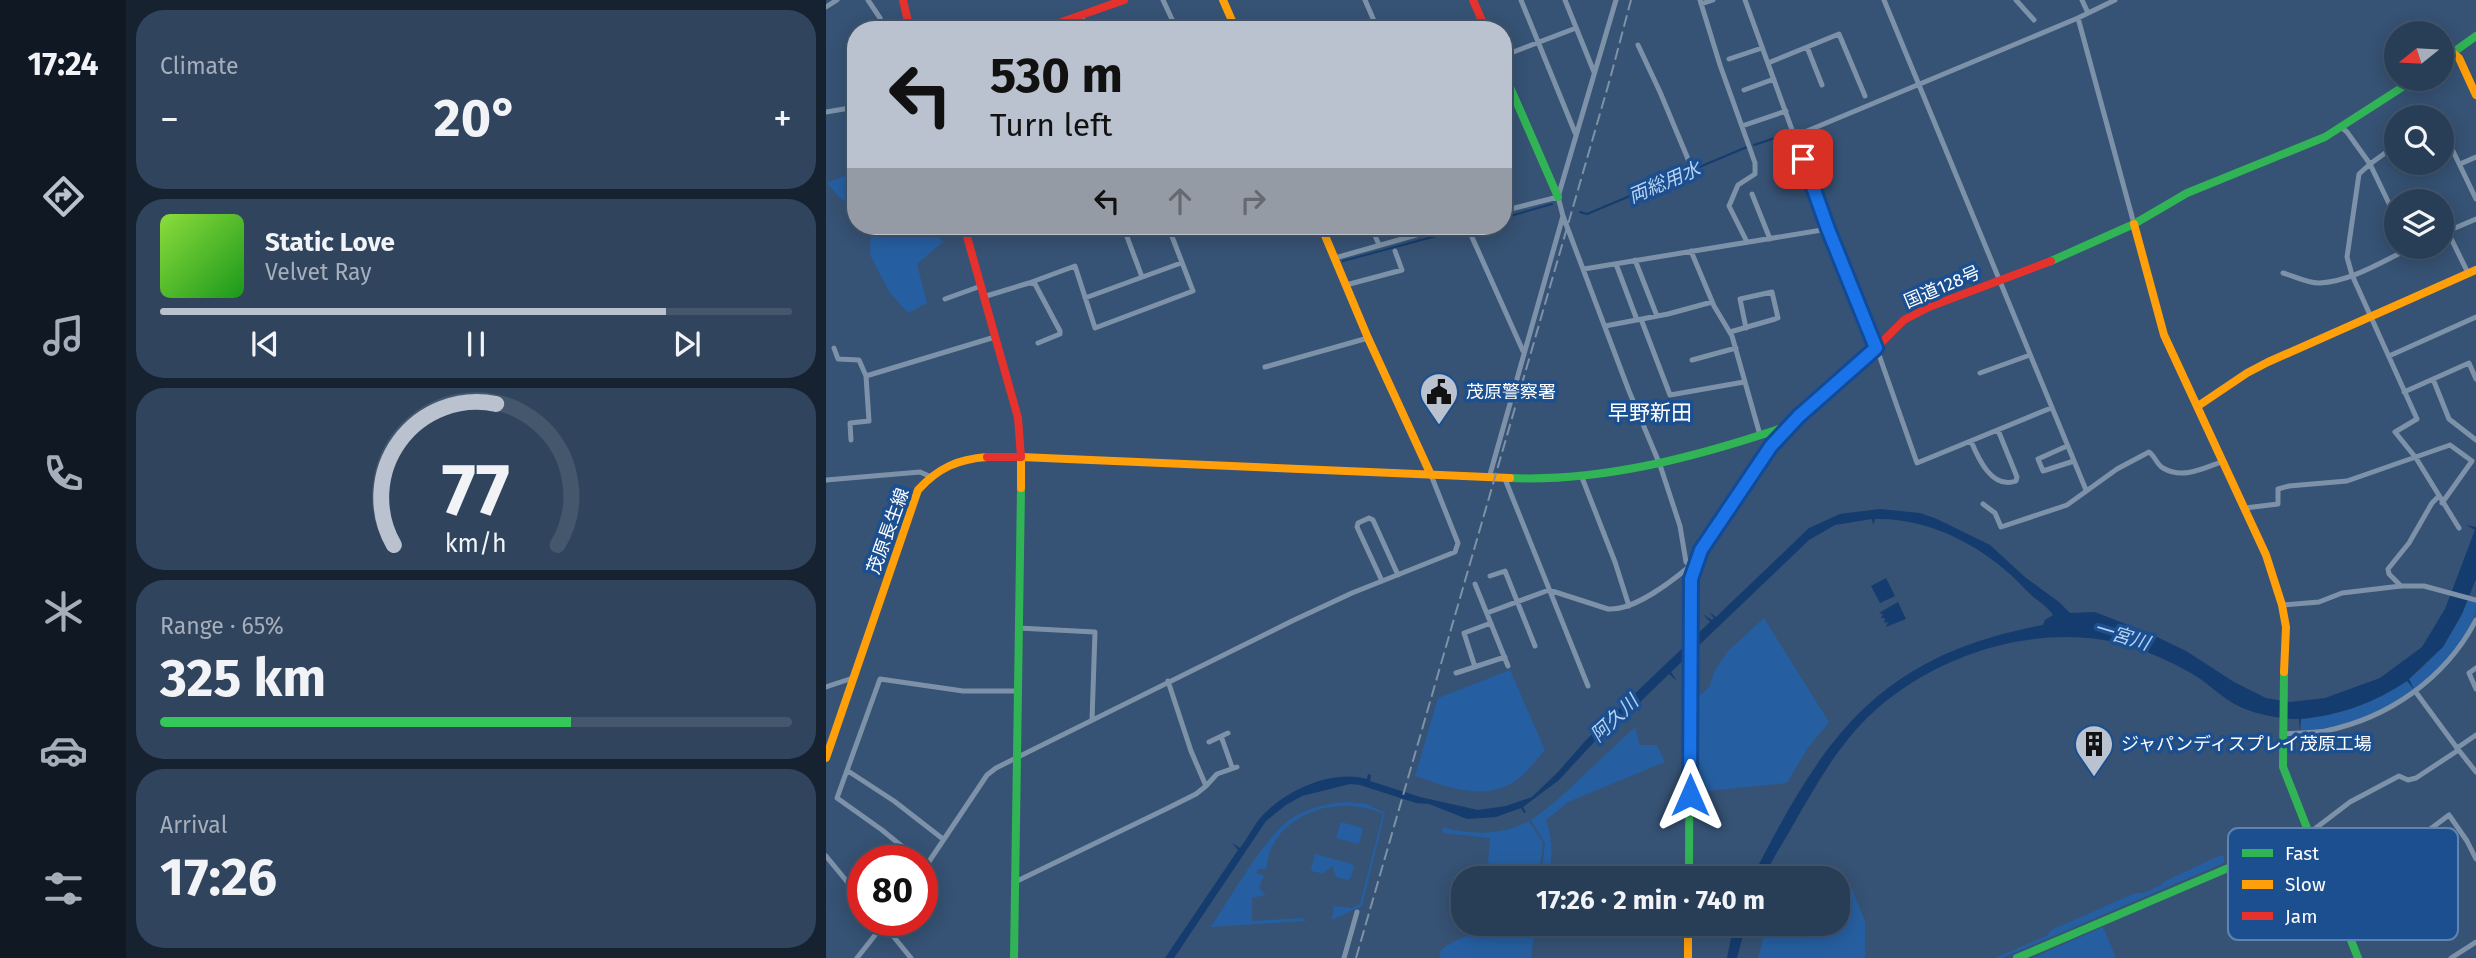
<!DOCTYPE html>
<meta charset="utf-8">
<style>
:root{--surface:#283e57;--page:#30455d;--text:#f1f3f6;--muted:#a5aeba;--line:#44576d;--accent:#b9c2ce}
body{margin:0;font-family:"Fira Sans","Noto Sans JP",sans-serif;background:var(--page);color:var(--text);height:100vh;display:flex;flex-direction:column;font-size:26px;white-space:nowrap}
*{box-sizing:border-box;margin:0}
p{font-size:23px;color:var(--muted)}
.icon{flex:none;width:38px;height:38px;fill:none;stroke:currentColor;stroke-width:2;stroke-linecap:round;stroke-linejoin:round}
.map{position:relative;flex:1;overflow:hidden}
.sheet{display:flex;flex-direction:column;gap:10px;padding:10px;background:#162230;width:700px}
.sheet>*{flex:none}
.guide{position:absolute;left:21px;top:21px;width:665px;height:214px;border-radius:28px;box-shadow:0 4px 18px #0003,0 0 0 2px var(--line);background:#b9c2ce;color:#111;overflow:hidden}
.needle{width:46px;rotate:252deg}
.tools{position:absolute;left:1558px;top:21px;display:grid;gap:14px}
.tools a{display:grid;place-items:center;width:70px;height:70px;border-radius:50%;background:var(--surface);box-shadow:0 4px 18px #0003,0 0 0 2px var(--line);font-size:35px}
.speed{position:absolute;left:21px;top:845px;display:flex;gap:14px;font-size:35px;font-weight:700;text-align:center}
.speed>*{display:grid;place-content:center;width:91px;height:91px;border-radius:50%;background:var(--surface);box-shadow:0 4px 18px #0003,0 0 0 2px var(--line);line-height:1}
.speed .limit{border:10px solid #d22;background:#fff;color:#111}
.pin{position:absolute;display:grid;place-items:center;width:60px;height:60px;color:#fff;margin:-30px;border-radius:14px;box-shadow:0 4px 10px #0006}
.me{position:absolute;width:77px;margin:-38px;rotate:0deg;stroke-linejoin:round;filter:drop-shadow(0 0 5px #0008)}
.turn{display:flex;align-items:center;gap:24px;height:147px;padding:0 28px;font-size:32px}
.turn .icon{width:91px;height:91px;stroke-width:2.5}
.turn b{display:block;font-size:49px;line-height:60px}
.lanes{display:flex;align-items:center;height:66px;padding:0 28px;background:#0003;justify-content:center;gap:35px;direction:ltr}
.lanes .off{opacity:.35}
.big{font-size:52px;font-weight:700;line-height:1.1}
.sheet .card{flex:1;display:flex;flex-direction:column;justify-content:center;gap:10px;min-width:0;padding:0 24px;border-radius:28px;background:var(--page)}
.sheet .dial{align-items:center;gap:0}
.dial svg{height:182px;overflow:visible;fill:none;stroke:var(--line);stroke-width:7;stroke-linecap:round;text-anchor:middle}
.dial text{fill:var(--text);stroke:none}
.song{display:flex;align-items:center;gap:21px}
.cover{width:84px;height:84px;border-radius:10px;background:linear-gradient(135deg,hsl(90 70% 55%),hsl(120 70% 35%))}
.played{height:7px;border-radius:4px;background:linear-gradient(90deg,var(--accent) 80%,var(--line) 80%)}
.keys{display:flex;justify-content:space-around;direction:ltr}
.heat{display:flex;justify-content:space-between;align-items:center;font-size:38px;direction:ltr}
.charge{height:10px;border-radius:5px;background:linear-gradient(90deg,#34c759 65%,var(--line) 0)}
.trip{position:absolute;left:625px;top:866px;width:399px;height:70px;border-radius:28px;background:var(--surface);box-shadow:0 4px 18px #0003,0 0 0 2px var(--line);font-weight:700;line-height:70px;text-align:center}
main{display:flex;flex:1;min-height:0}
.tabs{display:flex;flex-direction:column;width:126px;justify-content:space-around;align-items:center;background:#101923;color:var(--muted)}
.tabs .icon{width:49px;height:49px}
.tabs .selected{color:var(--accent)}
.tabs b{font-size:32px;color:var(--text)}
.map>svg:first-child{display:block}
.green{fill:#265fa1}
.water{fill:#153c6e}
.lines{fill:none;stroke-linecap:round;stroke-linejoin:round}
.stream{stroke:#153c6e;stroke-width:2}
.street{stroke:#7d92a8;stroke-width:5}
.fast{stroke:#30b455;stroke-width:8}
.slow{stroke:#ff9f0a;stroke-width:8}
.jam{stroke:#e5322d;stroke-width:8}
.rail{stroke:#7e92a7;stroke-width:2;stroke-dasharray:12 5;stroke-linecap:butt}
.route-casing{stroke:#114b97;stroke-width:18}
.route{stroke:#1a73e8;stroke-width:12}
.labels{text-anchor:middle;stroke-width:7;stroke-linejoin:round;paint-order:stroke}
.street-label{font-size:18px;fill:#fff;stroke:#1b4f8f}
.poi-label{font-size:18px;fill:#fff;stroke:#1b4f8f;text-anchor:start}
.water-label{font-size:19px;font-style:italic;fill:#b5d3f5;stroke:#1b4f8f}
.quarter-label{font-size:21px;fill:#fff;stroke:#1b4f8f}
.key{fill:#1b4f8f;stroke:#5f84b1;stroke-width:2}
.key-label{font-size:19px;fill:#fff}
</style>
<main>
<nav class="tabs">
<b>17:24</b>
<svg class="icon selected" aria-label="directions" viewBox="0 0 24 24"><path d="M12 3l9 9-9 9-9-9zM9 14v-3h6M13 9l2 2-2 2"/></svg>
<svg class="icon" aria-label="music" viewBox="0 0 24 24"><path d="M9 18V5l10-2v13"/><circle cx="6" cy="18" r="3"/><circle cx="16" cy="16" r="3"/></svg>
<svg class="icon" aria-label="phone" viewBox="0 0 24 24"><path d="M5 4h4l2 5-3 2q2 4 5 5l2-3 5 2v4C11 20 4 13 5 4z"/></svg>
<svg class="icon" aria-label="climate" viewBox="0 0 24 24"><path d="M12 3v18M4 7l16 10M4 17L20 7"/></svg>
<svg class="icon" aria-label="car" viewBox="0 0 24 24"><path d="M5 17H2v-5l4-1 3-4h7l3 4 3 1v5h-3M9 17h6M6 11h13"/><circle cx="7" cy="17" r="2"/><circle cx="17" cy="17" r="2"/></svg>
<svg class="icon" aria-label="filters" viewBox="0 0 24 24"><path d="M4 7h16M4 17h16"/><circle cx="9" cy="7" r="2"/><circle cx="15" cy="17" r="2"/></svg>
</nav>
<section class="sheet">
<div class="card"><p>Climate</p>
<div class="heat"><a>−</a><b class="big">20°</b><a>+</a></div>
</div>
<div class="card">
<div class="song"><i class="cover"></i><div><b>Static Love</b><p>Velvet Ray</p></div></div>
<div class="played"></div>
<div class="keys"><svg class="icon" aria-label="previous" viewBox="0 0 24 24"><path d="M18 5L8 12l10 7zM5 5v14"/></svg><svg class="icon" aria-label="pause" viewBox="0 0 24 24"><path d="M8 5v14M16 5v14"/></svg><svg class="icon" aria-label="next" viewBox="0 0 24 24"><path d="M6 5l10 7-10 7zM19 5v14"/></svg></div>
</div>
<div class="card dial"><svg viewBox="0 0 100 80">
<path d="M14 69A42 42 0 1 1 86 69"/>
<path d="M14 69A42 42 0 0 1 59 7" stroke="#b9c2ce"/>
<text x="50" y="56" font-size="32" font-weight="700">77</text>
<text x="50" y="72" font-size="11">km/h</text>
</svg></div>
<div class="card"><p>Range · 65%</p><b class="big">325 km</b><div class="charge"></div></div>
<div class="card"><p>Arrival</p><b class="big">17:26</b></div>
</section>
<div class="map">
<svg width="1650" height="958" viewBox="0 0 1650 958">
<rect width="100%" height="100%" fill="#365274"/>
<!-- green -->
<path class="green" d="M30,171V210L13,197L1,183Z
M45,226H107L117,242L91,264L101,303L82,313L64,293L44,255Z
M1642,600L1650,602C1650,637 1614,669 1588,689L1583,679C1610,657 1629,633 1642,600Z
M938,618L1003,722L981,749L961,783L871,792L872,697L883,687L889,670L902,651Z
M684,670L719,750C710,760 702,771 692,779C660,803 622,787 589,776L612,698Z
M1581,680L1587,689C1555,714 1516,728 1475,731V719C1515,715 1548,703 1581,680Z
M809,727L814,745H831L839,762L742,802L720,820C727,841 727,857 722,878H715L719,843L705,820L729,802Z
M520,802L541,804L559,813L536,906L506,920L508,906L526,908L534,904L557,814C520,796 465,808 446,847C442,854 442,862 440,869H432L430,873L438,876L433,888L440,895L426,898V921L475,918L481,921L385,927C404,898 437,840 463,820C480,808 500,804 520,802Z
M703,821L717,843L713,878H671V865L662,863L664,838L617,833L616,827C646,835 675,836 703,821Z
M515,822L537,828L533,844L510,838Z
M489,854L526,864L528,867L524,879L521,880L510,877L506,866L497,874L486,871L485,868Z
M1395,855L1398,856V863L1176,958H1169L1222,935L1223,931L1309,893H1317L1335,885L1337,882Z
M1024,884L1039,921V958H932L941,924H1012V889Z
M701,924H709L705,958H613L615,950C640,930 669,929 700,932Z
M1277,927L1290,958H1206L1211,956Z"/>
<!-- water -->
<path class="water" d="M1054,509L1094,513L1111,519L1164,545L1200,578L1233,602L1244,613L1269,612L1325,634L1360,651L1408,682L1440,698L1464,702L1499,698L1554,678L1596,647L1619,609L1649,530L1640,525L1650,527V579L1636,614L1617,647L1583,679L1588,689L1581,681C1548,703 1515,715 1475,719L1474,731L1473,719C1451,719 1420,713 1402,700C1393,694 1383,685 1373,678C1354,666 1332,656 1311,648C1220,618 1108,652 1041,718C1011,748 992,782 971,818C960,838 947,858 937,878H926C998,736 1052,656 1217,625L1219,620L1227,615C1221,605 1208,599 1200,590C1163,549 1105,517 1049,519L1047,525L1046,519L1009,525L983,540L845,672L851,681L843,674L809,707L781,728L733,780L697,807L700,812L698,813L695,808L670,817L641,819L603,804L590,803L534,785L524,784L476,796L460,805L440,821L348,958H339L412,850L406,843L414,848C422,838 427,826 436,816C460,790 506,769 541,779L542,774L545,775L544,781L594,797L652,810L680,806L706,797L732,772L760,740L884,622L877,614L886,620L888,618L883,612L890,617L983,528L1014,514Z
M1060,578L1069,596L1054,603L1045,586Z
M1072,602L1080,619L1060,627L1062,622L1058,623L1059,618H1055L1057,614L1053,613Z
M908,924H920L911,958H901Z"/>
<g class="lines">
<!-- stream -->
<path class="stream" d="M928,145L964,133
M754,212L761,214L921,147
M677,218L726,204
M517,261L640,228"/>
<!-- street -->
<path class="street" d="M42,0L54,18
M337,0L351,30
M539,0L552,30
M695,0L750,135
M739,0L768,72
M874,0L894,65L929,163V174L912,185L903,206L921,242
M919,0L1002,229L1052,352L1091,463L1225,408
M1058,0L1260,490
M1190,0L1208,20
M1256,0L1262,13
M875,4L887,0
M0,7L11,0
M255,15L260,30
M1252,18L1308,224
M812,45L834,92L867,171
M981,47L996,85
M677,56L750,28
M903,59L936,48
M942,63L1013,34L1039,96
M918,90L948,79
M0,112L30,107
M1610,117H1611
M916,126L960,111
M1615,126L1650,199
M1516,128L1521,132L1544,164L1570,218
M969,136L1252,18L1289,0
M1570,145L1544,164L1533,174L1521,257L1526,275L1591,419L1569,432L1590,458L1633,528
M1634,164L1650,157
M677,193L684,209
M926,194L944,239
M1590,201L1605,195L1608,201
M677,211L732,197
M737,216L803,391L834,465L854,526L860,562L867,569
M1615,218L1642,273
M297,226L316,277
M545,226L553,245
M641,226L697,351
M1615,234L1650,219
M865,251L888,306L906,336L934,435
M509,258L622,226
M809,260L831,316
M790,264L811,320
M758,269L1002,229
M1457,273C1468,276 1483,284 1494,283C1527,281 1558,260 1587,247
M203,283L249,266L269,328L367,291L342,226
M520,285L576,270L569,251
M157,297L203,283L209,284L234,331V334L212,343
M259,298L355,263
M119,299L155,286
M815,319L844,395L918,382
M779,326L842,314L886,302
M904,332L949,319L952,318L946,292L914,299L920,328
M8,348L12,359L33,360L40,376L43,421L24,423L25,440
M1563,356L1650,317
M866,360L910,348
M439,367L542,338
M1154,373L1204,355
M40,376L169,337
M1607,379L1623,419L1650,440
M1578,392L1643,363L1650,379
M1145,441C1152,458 1166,490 1190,481L1191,477L1172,430
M1241,446L1212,459L1217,471L1248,461
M755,475L789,562L803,606
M663,478L737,216L732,197L790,0
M679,479L762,686
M0,480L94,472L103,476
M1157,504L1169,513L1175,527L1241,505L1291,469L1323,452C1329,456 1331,465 1337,468C1357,480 1378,468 1398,461
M1419,508L1452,504V489L1463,486L1521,481L1624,445L1646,461L1616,503
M664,576L679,571L709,646
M556,581L531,527L532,523L543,518L547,520L572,575
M649,584L682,666
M1575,586L1563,574L1562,569L1583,543L1606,503L1612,497
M1456,605L1493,602L1516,593L1575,586H1598L1650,600
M661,613L723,590L782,609C807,611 845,582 864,566
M192,628L269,632L266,720
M649,667L638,633L665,623
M1650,668L1643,673L1650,689
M630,673L679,657
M0,687L27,678
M1456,734C1470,733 1485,733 1499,731C1563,718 1620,678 1650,620
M1650,735L1631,748L1650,772
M395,736L406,767
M383,742L402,733
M22,771L68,801L117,839
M380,786L391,774L411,767
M1482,834L1524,802L1573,776L1582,780L1590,778L1631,751V748L1589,691
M0,856L37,901
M94,861L56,830L11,798L54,679L137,691H191
M96,872L161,775L170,768L466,621L526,593L629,552L632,543L605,475
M189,882L340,809L370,794L380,786L365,751L342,681
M1508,900L1590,844L1599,833L1623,815L1641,841L1650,859
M54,920L85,958
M31,958L61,920
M518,958L531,912
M1625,958L1650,942"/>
<!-- fast -->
<path class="fast" d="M1615,61L1650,36
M677,71L732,197
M1225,261L1308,224L1361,193L1499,137L1589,79
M684,478C778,482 873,456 962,426
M1458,672L1457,767L1532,958
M863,878L864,597L867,569L871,560
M188,958L195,488
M1191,958L1482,834"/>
<!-- slow -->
<path class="slow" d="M397,0L410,30
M1627,53L1633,58L1650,95
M1308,224L1338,335L1440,555L1456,605L1460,627L1458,672
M495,226L542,338L605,475
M1372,406L1421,373L1442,362L1650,270
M195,488V457L684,478
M0,758L92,490C112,468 132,459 161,457
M862,924V958"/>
<!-- jam -->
<path class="jam" d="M77,0L84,30
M647,0L660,30
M213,30L298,0
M138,226L192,418L195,457H161
M871,560L875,550L945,446L964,425L1042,356L1078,320L1103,307L1225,261"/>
<!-- rail -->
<path class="rail" d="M530,958L784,79L805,0"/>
</g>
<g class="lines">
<defs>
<path id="route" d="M864,795L865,579L875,550L945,446L973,416L1050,348L1002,229L977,159"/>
</defs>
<!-- route casing -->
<use href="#route" class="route-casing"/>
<!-- route -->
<use href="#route" class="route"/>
</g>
<!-- icons -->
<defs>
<symbol id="civic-pin" viewBox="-11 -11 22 30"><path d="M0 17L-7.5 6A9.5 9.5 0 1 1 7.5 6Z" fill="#b9c2ce" stroke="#1b4f8f"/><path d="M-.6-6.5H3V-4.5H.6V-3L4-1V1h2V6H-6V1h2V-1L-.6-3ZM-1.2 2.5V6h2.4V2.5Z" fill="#111"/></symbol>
<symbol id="building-pin" viewBox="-11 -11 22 30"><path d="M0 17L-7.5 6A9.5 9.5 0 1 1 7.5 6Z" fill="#b9c2ce" stroke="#1b4f8f"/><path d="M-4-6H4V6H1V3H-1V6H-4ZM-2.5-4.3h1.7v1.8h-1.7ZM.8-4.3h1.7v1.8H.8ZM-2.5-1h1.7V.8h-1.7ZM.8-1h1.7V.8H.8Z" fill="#111"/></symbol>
</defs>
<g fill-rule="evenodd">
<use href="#civic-pin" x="591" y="370" width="44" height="60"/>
<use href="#building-pin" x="1246" y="722" width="44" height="60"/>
</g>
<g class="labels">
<!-- street labels -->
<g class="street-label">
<text transform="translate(1116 287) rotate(-23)" y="6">国道128号</text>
<text transform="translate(62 531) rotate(-70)" y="6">茂原長生線</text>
</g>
<!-- poi labels -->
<g class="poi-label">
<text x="640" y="398">茂原警察署</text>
<text x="1295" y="750">ジャパンディスプレイ茂原工場</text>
</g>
<!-- water labels -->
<g class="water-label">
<text transform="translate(838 182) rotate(-23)" y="7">両総用水</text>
<text transform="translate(1296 635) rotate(17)" y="7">一宮川</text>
<text transform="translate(788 718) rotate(-44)" y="7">阿久川</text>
</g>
<!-- quarter labels -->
<g class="quarter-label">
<text x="824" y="420">早野新田</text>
</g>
</g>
<!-- legend -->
<rect x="1402" y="828" width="230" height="112" rx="10" class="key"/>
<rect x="1416" y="849" width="31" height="8" fill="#30b455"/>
<rect x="1416" y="880" width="31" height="9" fill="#ff9f0a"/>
<rect x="1416" y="912" width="31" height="8" fill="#e5322d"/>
<g class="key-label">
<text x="1459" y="860">Fast</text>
<text x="1459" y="891">Slow</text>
<text x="1459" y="923">Jam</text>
</g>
</svg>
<div class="tools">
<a><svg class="needle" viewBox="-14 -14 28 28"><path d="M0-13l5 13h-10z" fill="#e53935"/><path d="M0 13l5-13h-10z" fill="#a5aeba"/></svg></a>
<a><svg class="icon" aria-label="search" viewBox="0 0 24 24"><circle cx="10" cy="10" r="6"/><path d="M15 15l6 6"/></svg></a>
<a><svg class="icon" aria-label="layers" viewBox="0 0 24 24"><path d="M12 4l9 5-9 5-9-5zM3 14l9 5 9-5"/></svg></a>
</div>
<div class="speed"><div class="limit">80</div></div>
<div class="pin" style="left:977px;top:159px;background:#d93025"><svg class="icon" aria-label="arrive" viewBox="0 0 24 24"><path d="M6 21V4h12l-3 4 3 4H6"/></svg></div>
<svg class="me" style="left:864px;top:795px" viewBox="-20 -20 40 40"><path d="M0-17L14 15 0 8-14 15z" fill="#1a73e8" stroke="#fff" stroke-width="4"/></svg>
<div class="trip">17:26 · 2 min · 740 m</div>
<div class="guide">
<div class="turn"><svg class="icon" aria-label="left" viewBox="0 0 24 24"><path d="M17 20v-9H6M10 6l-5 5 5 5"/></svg><div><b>530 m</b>Turn left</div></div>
<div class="lanes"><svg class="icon" aria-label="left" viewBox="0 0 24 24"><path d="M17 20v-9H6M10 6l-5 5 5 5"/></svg><svg class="icon off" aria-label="ahead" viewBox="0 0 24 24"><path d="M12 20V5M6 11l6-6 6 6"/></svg><svg class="icon off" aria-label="right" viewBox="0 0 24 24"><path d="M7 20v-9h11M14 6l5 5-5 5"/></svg></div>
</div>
</div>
</main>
